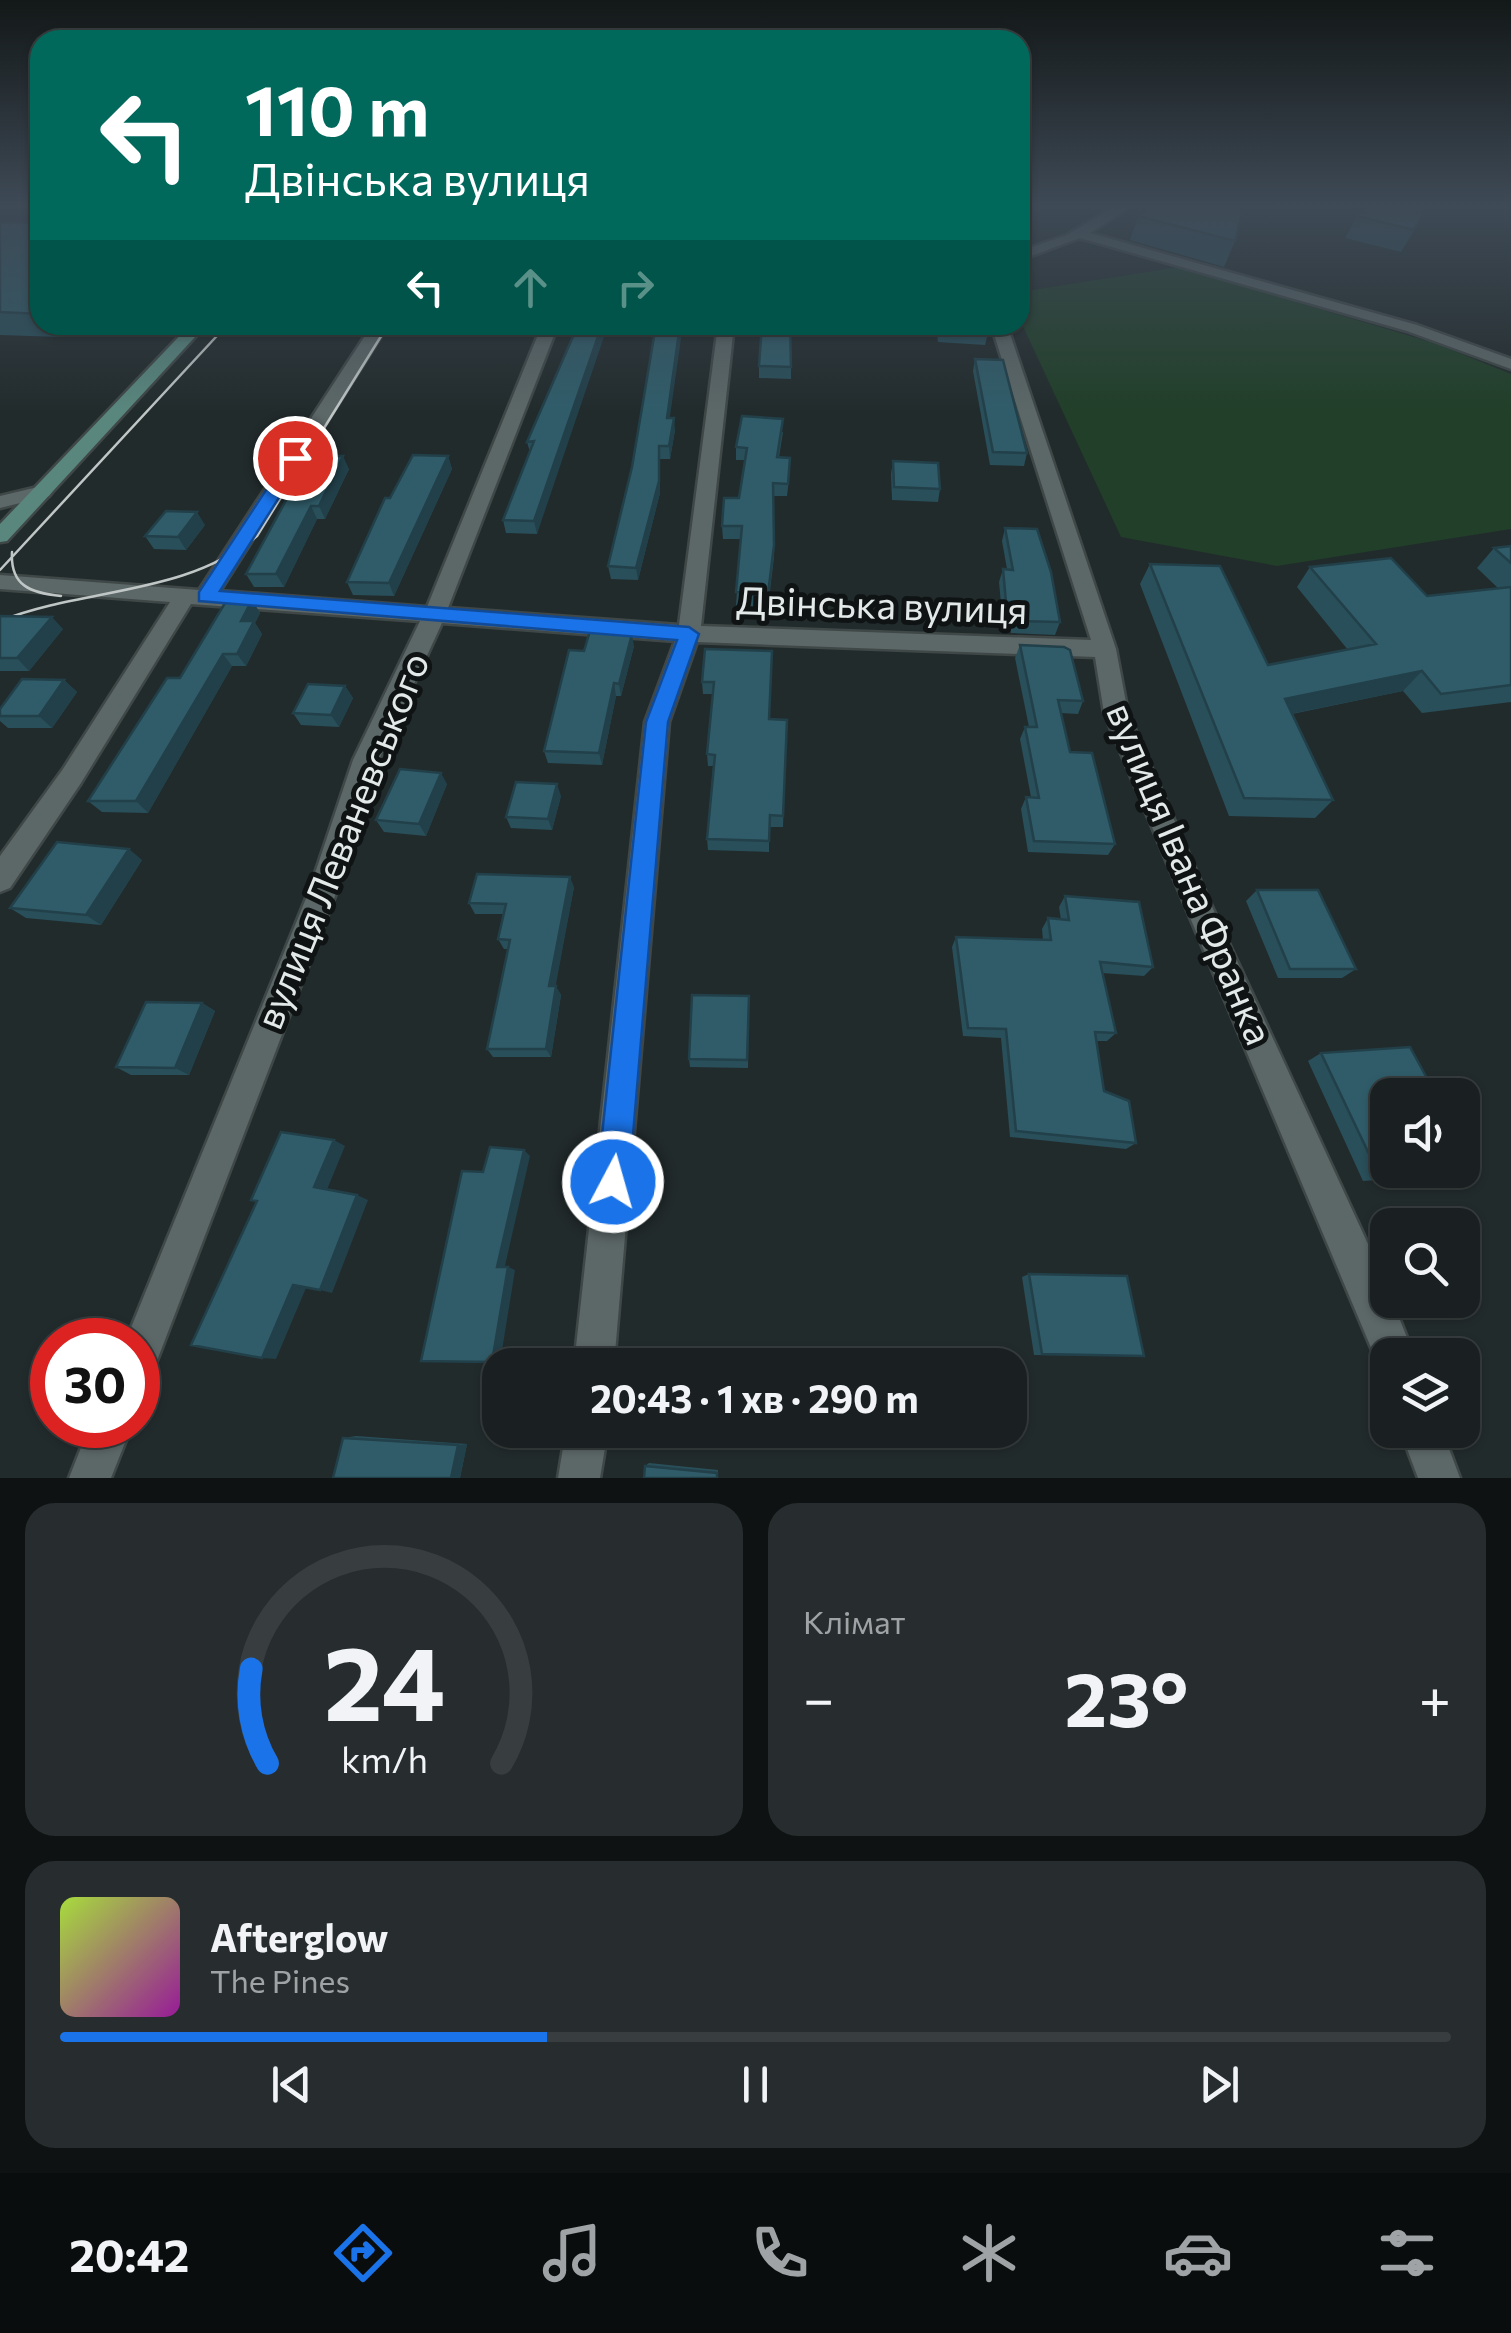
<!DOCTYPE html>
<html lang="uk">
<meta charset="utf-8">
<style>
:root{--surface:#1a2021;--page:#272d2e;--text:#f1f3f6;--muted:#9fa3a5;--line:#383e3f;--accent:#1a73e8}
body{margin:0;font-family:Commissioner,sans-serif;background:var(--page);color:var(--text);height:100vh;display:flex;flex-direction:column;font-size:38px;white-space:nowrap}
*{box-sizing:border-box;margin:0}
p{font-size:32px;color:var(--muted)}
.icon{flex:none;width:55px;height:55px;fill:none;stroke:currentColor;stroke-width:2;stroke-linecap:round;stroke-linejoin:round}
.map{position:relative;height:1478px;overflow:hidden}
.side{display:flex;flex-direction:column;gap:25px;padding:25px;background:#0e1212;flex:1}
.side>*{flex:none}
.hud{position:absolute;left:30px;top:30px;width:1000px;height:305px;border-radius:30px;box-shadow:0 2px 8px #0004,0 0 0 2px var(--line);background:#00695c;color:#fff;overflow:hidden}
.controls{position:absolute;left:1370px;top:1078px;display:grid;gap:20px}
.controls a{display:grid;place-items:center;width:110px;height:110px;border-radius:20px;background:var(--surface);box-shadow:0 2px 8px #0004,0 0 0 2px var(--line);font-size:50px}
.speed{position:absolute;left:30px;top:1318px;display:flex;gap:20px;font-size:50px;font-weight:700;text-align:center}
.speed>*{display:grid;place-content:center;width:130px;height:130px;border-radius:50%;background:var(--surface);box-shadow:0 2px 8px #0004,0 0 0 2px var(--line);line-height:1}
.speed .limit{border:15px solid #d22;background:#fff;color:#111}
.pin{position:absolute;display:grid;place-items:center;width:85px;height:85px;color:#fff;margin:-42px;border:5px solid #fff;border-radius:50%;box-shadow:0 2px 10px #0007}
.me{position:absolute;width:110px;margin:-55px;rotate:6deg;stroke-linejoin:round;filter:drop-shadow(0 0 8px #0008)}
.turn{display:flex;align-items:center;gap:35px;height:210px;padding:0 50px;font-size:45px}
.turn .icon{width:130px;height:130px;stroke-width:2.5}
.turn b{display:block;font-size:70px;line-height:85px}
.lanes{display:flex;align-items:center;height:95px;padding:0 50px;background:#0003;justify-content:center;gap:50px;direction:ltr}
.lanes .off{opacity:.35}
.big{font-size:75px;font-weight:700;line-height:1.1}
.side .card{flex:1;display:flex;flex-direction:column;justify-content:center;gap:15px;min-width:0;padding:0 35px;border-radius:30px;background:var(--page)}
.side .dial{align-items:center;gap:0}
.dial svg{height:260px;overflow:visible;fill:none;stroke:var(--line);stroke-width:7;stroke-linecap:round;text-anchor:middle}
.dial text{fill:var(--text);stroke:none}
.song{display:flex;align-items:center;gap:30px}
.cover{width:120px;height:120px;border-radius:15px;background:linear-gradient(135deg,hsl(80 70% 55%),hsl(300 70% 35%))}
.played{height:10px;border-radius:5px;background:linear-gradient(90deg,var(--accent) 35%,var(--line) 35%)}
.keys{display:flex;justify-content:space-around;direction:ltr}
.heat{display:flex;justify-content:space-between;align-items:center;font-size:55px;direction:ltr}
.side .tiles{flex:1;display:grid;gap:25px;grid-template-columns:1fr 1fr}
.card:last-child{grid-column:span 2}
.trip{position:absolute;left:482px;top:1348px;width:545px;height:100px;border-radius:30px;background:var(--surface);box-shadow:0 2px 8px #0004,0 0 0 2px var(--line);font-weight:700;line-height:100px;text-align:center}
.dock{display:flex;height:160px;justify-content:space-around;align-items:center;background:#0a0d0d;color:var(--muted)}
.dock .icon{width:70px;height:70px}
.dock .on{color:var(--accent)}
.dock b{font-size:45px;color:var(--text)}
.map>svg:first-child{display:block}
.green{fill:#213f29}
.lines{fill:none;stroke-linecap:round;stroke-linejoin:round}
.street-casing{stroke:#3f4747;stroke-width:5}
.secondary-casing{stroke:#3f4747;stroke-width:5}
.street{fill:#5c6767;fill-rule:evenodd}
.secondary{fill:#59877e;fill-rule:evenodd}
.tram{stroke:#c0c6c6;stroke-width:2.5}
.wall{fill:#294f5a}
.shaded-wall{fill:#22404a}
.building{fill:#305c69;stroke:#22404a;stroke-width:2.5}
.route{fill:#1a73e8;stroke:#114b97;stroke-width:2.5}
.labels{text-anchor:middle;stroke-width:10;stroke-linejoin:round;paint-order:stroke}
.street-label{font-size:38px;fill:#e3e9e9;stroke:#0f1313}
</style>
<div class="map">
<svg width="1511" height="1478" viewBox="0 0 1511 1478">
<rect width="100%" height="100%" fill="#222b2c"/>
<!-- green -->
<path class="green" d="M1179,267L1437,344L1511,374V529L1277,566L1121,537L1020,320V292Z"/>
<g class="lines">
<defs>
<path id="street" d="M1117,205H1133L1090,233L1417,325L1511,359V369L1407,331L1080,238L1020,260V251L1067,235Z
M372,325H388L220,591L427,607L542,325H558L448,608L679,625L718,325H734L701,626L1091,640L991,325H1007L1116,649L1128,713L1208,898L1386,1283L1388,1300H1392L1414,1355H1388V1372L1380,1369L1104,713L1095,657L697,642L669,722L614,1365H574L645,722L675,641L442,623L379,760L337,891L158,1358L152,1372L138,1378V1340H126L309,891L353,760L420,621L191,604L81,783L10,888L0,892V856L63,769L170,602L0,589V575L199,590Z
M42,486L52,492L49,496L0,508V496Z
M90,1425H132L111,1478H69Z
M566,1430H608L600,1478H558Z
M1400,1430H1442L1460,1478H1418Z"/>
<path id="secondary" d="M190,325H206L7,541L0,542V524Z"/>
</defs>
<!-- street casing -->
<use href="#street" class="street-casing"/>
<!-- secondary casing -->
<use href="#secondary" class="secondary-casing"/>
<!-- street -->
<use href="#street" class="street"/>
<!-- secondary -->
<use href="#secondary" class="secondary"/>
<!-- tram -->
<path class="tram" d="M12,552C10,586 31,593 61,596
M0,570L227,325
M0,621C86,587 184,596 257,536L388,325"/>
</g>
<!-- wall -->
<path class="wall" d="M1367,205H1430L1401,252L1345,238L1357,216Z
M1138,216L1235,241L1224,267L1130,240Z
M0,222L40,223V325H73L59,337L0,335Z
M578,325L537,534L506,533L503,520L530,452L527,442Z
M936,325H986L988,333L985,345L938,342Z
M975,359L1027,453L1024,466L990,465L973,371Z
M759,366L791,367V379L759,378Z
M670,418L675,430L670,459H660V493L638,580L611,579L608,566Z
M783,432L779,457L790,470L787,496H774V557L768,607L736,605L741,539H723L722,526L739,498L745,460H736V447Z
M310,456L349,469L325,519H317L284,587H254L246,574Z
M448,456L452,469L394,596L353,595L347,582Z
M893,461L940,489L938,502L892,500L891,474Z
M205,525L186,550L154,549L145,536Z
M1005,528L1060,622L1055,635L1011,633L1007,615L1002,614L999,582L1003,569H1007L1002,541Z
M1511,546V702L1422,713L1403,691L1292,714L1333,800L1315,818L1229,816L1140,584L1150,564L1268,665L1348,650L1297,587L1310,567L1427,596L1498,588L1477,568L1494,548Z
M252,600L260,613L255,623L262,634L246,666H232L148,813L102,812L88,801L180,678Z
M0,616L63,629L29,671H0Z
M1020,645L1083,701L1078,714L1061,713L1070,752L1115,844L1108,855L1028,852L1021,809L1026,797H1031L1020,739L1025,727H1029L1015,658Z
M634,646L621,696H616L602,765L548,763L544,751L584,651Z
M705,649L769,719L787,720L783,827H769V852L708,850L707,839L713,766H708L707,754L713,694H703L702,682Z
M64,680L77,692L52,728H8L0,721V709Z
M345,686L353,698L339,727L301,725L293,713Z
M447,784L426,836L384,832L376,820Z
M561,796L552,830L511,828L506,817Z
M142,860L101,925L26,918L10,908Z
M574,887L555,986L561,995L551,1057H493L487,1049L508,949H504L498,939L504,914H475L469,903Z
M1257,890L1356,969L1342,978H1278L1246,901Z
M1065,896L1153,967L1144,976L1102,973L1116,1033L1107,1041H1096L1104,1091L1136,1143L1126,1149L1010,1137L1001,1038L963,1036L952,947L956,937L1043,940L1042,929L1048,918L1061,920L1059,907Z
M749,996L748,1068L690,1067L689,1059Z
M202,1003L215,1011L189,1075H131L116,1067Z
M1321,1053L1476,1169L1457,1174L1363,1181L1308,1061Z
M1029,1274L1144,1356L1034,1355L1022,1277Z
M356,1436L467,1444L460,1478L343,1438Z
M649,1463L718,1470V1478L645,1466Z"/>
<!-- shaded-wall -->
<path class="shaded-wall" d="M51,325H73L59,337Z
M602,325H608L537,534L534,521Z
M680,325H683L668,430L667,418Z
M674,418L675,430L670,459L669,446Z
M659,446L660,493L638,580L636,568Z
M343,456L349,469L325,519L319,506Z
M448,456L452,469L394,596L389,583Z
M311,506L317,519L284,587L276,574Z
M197,512L205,525L186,550L178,537Z
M252,600L260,613L255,623L262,634L246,666L237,654L241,621Z
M52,617L63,629L29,671L17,658Z
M632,634L634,646L621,696L619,684Z
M223,654L232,666L148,813L136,801Z
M1422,671L1403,691L1270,718L1285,699Z
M64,680L77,692L52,728L39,716Z
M614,683L616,696L602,765L599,753Z
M345,686L353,698L339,727L331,715Z
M441,773L447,784L426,836L419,824Z
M557,784L561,796L552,830L548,819Z
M129,849L142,860L101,925L86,915Z
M570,877L574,887L554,995L549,986Z
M556,986L561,995L551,1057L546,1049Z
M202,1003L215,1011L189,1075L175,1068Z
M334,1140L345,1146L326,1192L314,1187Z
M524,1150L530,1156L504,1270L497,1267Z
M357,1195L368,1200L332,1293L320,1290Z
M508,1267L515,1270L500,1363L492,1362Z
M293,1285L306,1288L276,1359L262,1358Z
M467,1444L460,1478H451L458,1445Z"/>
<!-- building -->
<path class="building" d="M1152,205H1244L1235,241L1138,216Z
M1367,205H1429L1414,230L1357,216Z
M0,222L40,223V314L0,312Z
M578,325H602L534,521L503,520L534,441L527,442Z
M656,325H680L667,418H674L669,446H659V481L636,568L608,566L632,467Z
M762,325H790L791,367L759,366Z
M939,325H986L988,333L940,330Z
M975,359L1003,360L1027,453L993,452Z
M742,416L783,419L777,457L790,458L788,484L773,483L774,545L768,594L736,592L742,526H722L724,498H739L747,448L736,447Z
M413,455L448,456L389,583L347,582L385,498H390Z
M310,456H343L319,506H311L276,574H246Z
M893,461L938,463L940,489L894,487Z
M166,511L197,512L178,537L145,536Z
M1005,528L1037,529L1051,572L1060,622L1015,621L1011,602H1006L1003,569L1013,570Z
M1511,546V563L1494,548Z
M1391,558L1427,596L1511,587V685L1441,694L1422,671L1285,699L1333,800L1244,798L1150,564L1220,566L1268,665L1376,644L1310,567Z
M228,598L252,600L241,621H254L237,654H223L136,801H88L167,678H180Z
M0,616L52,617L17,658H0Z
M590,631L632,634L619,684L614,683L599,753L544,751L569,650L584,651Z
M1020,645L1064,647L1070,650L1083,701L1058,700L1070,752L1092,753L1115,844L1034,841L1026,797L1039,798L1025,727H1037Z
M705,649L772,651L769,719L787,720L783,816L770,815L769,841L707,839L715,755L707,754L714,682H702Z
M22,679L64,680L39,716H0V709Z
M308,684L345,686L331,715L293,713Z
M400,769L441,773L419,824L376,820Z
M516,782L557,784L548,819L506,817Z
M57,842L129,849L86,915L10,908Z
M477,874L570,877L549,986H556L546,1049H487L510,940L498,939L506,904L469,903Z
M1257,890H1318L1356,969H1290Z
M1065,896L1139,902L1153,967L1100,962L1116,1033L1095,1032L1104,1091L1129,1101L1136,1143L1016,1131L1006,1029L968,1028L956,937L1051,940L1048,918L1069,920Z
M692,995L749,996L747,1060L689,1059Z
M146,1002L202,1003L175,1068L116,1067Z
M1410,1047L1436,1095H1388V1170H1456L1379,1175L1321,1053Z
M281,1132L334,1140L314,1187L357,1195L320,1290L293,1285L262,1358L191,1345L257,1201L251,1200Z
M1462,1144L1476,1169L1462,1170Z
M490,1147L524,1150L497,1267H508L492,1362L421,1361L462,1171L483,1172Z
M1029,1274L1127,1276L1144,1356L1042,1354Z
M343,1438L458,1445L451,1478H333Z
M645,1466L717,1473V1478H644Z"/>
<!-- sky -->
<linearGradient id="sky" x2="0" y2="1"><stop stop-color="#131818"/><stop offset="0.5" stop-color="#3e4a56"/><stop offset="1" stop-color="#3e4a56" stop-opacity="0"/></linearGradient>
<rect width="1511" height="412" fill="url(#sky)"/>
<!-- route -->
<path class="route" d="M295,452L304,458L220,591L689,627L699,634L668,722L629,1182L624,1193L613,1198L601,1193L597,1182L646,722L677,640L199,601V592L287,458Z"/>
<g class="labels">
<!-- street labels -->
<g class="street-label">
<text transform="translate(882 606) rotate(2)" y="13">Двінська вулиця</text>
<text transform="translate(343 841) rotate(-68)" y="13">вулиця Леваневського</text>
<text transform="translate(1189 874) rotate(67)" y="13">вулиця Івана Франка</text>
</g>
</g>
</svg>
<div class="controls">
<a><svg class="icon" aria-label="sound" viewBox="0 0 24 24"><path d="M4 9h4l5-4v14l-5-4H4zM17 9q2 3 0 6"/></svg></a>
<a><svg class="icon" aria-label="search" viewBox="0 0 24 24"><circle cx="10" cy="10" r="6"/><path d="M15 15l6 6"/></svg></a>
<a><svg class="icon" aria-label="layers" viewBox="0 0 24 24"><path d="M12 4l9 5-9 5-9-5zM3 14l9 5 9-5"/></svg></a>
</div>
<div class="speed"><div class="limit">30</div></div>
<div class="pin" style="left:295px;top:458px;background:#d93025"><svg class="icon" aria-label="arrive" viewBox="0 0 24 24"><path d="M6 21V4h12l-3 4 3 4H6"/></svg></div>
<svg class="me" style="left:613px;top:1182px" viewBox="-20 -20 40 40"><circle r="17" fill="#1a73e8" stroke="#fff" stroke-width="3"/><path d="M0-11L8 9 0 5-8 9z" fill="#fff"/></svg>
<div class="trip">20:43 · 1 хв · 290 m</div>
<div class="hud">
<div class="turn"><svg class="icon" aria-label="left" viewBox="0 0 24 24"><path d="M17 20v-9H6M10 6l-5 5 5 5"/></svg><div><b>110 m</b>Двінська вулиця</div></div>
<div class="lanes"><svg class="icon" aria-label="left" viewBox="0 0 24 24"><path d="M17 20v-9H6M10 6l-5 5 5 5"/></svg><svg class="icon off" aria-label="ahead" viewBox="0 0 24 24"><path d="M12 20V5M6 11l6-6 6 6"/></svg><svg class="icon off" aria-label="right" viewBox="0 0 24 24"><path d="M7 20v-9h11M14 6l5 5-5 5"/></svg></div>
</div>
</div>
<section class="side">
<div class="tiles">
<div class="card dial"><svg viewBox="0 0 100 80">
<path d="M14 69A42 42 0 1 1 86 69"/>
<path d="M14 69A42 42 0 0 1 9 40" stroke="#1a73e8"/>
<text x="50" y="56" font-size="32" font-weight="700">24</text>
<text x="50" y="72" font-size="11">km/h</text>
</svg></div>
<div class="card"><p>Клімат</p>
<div class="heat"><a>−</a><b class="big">23°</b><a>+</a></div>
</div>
<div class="card">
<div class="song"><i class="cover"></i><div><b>Afterglow</b><p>The Pines</p></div></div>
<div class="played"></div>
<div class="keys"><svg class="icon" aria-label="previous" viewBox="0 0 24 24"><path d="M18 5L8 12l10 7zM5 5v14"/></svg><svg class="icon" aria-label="pause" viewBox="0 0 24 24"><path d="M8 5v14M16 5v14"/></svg><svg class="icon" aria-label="next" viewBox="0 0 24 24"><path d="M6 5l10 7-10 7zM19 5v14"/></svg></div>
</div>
</div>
</section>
<nav class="dock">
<b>20:42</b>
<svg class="icon on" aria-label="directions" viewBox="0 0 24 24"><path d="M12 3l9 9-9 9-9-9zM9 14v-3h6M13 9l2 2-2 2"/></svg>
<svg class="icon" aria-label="music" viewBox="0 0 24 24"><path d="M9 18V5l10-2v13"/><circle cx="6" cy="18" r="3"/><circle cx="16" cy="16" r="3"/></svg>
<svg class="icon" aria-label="phone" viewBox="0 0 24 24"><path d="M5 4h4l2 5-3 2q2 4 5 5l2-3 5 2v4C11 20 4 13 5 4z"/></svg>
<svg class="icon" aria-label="climate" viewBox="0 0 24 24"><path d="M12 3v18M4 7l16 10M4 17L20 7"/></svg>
<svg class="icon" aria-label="car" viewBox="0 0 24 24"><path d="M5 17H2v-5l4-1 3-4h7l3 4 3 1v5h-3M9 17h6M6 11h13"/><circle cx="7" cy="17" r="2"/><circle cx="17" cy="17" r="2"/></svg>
<svg class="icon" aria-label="filters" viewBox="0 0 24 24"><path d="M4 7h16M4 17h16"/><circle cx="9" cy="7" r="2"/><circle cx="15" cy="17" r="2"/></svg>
</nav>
